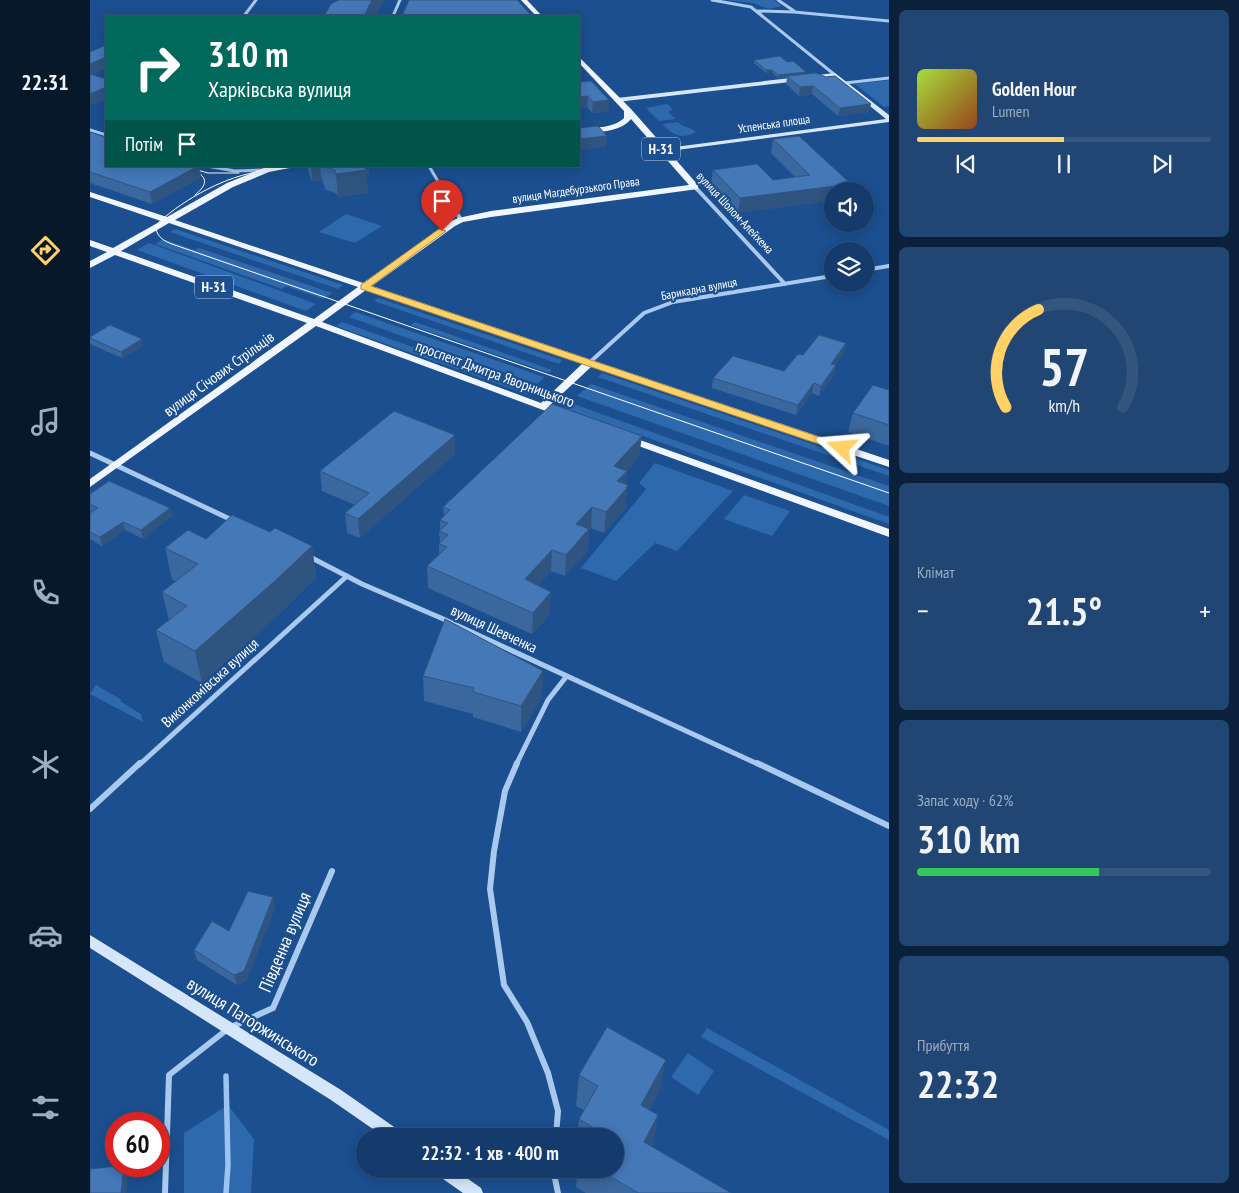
<!DOCTYPE html>
<html lang="uk">
<meta charset="utf-8">
<style>
:root{--surface:#143b6b;--page:#214673;--text:#f1f3f6;--muted:#9dadc1;--line:#33557e;--accent:#ffd166}
body{margin:0;font-family:"PT Sans Narrow",sans-serif;background:var(--page);color:var(--text);height:100vh;display:flex;flex-direction:column;font-size:19px;white-space:nowrap}
*{box-sizing:border-box;margin:0}
p{font-size:16px;color:var(--muted)}
.icon{flex:none;width:28px;height:28px;fill:none;stroke:currentColor;stroke-width:2;stroke-linecap:round;stroke-linejoin:round}
.map{position:relative;flex:1;overflow:hidden}
.side{display:flex;flex-direction:column;gap:10px;padding:10px;background:#0b203b;width:350px}
.side>*{flex:none}
.hud{position:absolute;left:15px;top:15px;width:475px;height:152px;border-radius:0px;box-shadow:0 2px 12px #0003,0 0 0 1px var(--line);background:#00695c;color:#fff;overflow:hidden}
.tools{position:absolute;left:734px;top:182px;display:grid;gap:10px}
.tools a{display:grid;place-items:center;width:50px;height:50px;border-radius:50%;background:var(--surface);box-shadow:0 2px 12px #0003,0 0 0 1px var(--line);font-size:25px}
.speed{position:absolute;left:15px;top:1112px;display:flex;gap:10px;font-size:25px;font-weight:700;text-align:center}
.speed>*{display:grid;place-content:center;width:65px;height:65px;border-radius:50%;background:var(--surface);box-shadow:0 2px 12px #0003,0 0 0 1px var(--line);line-height:1}
.speed .limit{border:8px solid #d22;background:#fff;color:#111}
.pin{position:absolute;display:grid;place-items:center;width:42px;height:42px;color:#fff;margin:-51px -21px;border-radius:50% 50% 50% 0;rotate:-45deg;box-shadow:0 0 5px #0007}
.pin .icon{rotate:45deg}
.me{position:absolute;width:55px;margin:-28px;rotate:289deg;stroke-linejoin:round;filter:drop-shadow(0 0 4px #0008)}
.turn{display:flex;align-items:center;gap:18px;height:105px;padding:0 20px;font-size:22px}
.turn .icon{width:65px;height:65px;stroke-width:2.5}
.turn b{display:block;font-size:35px;line-height:42px}
.then{display:flex;align-items:center;height:48px;padding:0 20px;background:#0003;gap:10px;font-size:19px}
.big{font-size:38px;font-weight:700;line-height:1.1}
.side .widget{flex:1;display:flex;flex-direction:column;justify-content:center;gap:8px;min-width:0;padding:0 18px;border-radius:8px;background:var(--page)}
.side .dial{align-items:center;gap:0}
.dial svg{height:130px;overflow:visible;fill:none;stroke:var(--line);stroke-width:7;stroke-linecap:round;text-anchor:middle}
.dial text{fill:var(--text);stroke:none}
.song{display:flex;align-items:center;gap:15px}
.cover{width:60px;height:60px;border-radius:8px;background:linear-gradient(135deg,hsl(80 70% 55%),hsl(20 70% 35%))}
.played{height:5px;border-radius:2px;background:linear-gradient(90deg,var(--accent) 50%,var(--line) 50%)}
.keys{display:flex;justify-content:space-around;direction:ltr}
.heat{display:flex;justify-content:space-between;align-items:center;font-size:28px;direction:ltr}
.charge{height:8px;border-radius:4px;background:linear-gradient(90deg,#34c759 62%,var(--line) 0)}
.trip{position:absolute;left:266px;top:1128px;width:268px;height:50px;border-radius:25px;background:var(--surface);box-shadow:0 2px 12px #0003,0 0 0 1px var(--line);font-weight:700;line-height:50px;text-align:center}
main{display:flex;flex:1;min-height:0}
.tabs{display:flex;flex-direction:column;width:90px;justify-content:space-around;align-items:center;background:#08182b;color:var(--muted)}
.tabs .icon{width:35px;height:35px}
.tabs .selected{color:var(--accent)}
.tabs b{font-size:22px;color:var(--text)}
.map>svg:first-child{display:block}
.green{fill:#2e69ad}
.lines{fill:none;stroke-linecap:round;stroke-linejoin:round}
.stream{stroke:#9cc4f0;stroke-width:5.5}
.street-far3{stroke:#a9c9ee;stroke-width:3}
.street-far2{stroke:#a9c9ee;stroke-width:4}
.street-far1{stroke:#a9c9ee;stroke-width:5}
.street{stroke:#a9c9ee;stroke-width:6}
.secondary{fill:#d6e6fa;fill-rule:evenodd}
.primary{fill:#f0f6ff;fill-rule:evenodd}
.tram{stroke:#fff;stroke-width:1}
.wall{fill:#3a679d}
.shaded-wall{fill:#305480}
.building{fill:#4478b7;stroke:#305480}
.route{fill:#ffd166;stroke:#a68842}
.labels{text-anchor:middle;stroke-width:4.5;stroke-linejoin:round;paint-order:stroke}
.far-street-label{font-size:12px;fill:#fff;stroke:#1b4f8f}
.shield{fill:#1b4f8f;stroke:#bbcadd;stroke-width:1}
.shield-label{font-size:14px;font-weight:bold;fill:#fff}
.street-label{font-size:15px;fill:#fff;stroke:#1b4f8f}
.near-street-label{font-size:18px;fill:#fff;stroke:#1b4f8f}
</style>
<main>
<nav class="tabs">
<b>22:31</b>
<svg class="icon selected" aria-label="directions" viewBox="0 0 24 24"><path d="M12 3l9 9-9 9-9-9zM9 14v-3h6M13 9l2 2-2 2"/></svg>
<svg class="icon" aria-label="music" viewBox="0 0 24 24"><path d="M9 18V5l10-2v13"/><circle cx="6" cy="18" r="3"/><circle cx="16" cy="16" r="3"/></svg>
<svg class="icon" aria-label="phone" viewBox="0 0 24 24"><path d="M5 4h4l2 5-3 2q2 4 5 5l2-3 5 2v4C11 20 4 13 5 4z"/></svg>
<svg class="icon" aria-label="climate" viewBox="0 0 24 24"><path d="M12 3v18M4 7l16 10M4 17L20 7"/></svg>
<svg class="icon" aria-label="car" viewBox="0 0 24 24"><path d="M5 17H2v-5l4-1 3-4h7l3 4 3 1v5h-3M9 17h6M6 11h13"/><circle cx="7" cy="17" r="2"/><circle cx="17" cy="17" r="2"/></svg>
<svg class="icon" aria-label="filters" viewBox="0 0 24 24"><path d="M4 7h16M4 17h16"/><circle cx="9" cy="7" r="2"/><circle cx="15" cy="17" r="2"/></svg>
</nav>
<div class="map">
<svg width="799" height="1193" viewBox="0 0 799 1193">
<rect width="100%" height="100%" fill="#1b4f8f"/>
<!-- green -->
<path class="green" d="M636,0H684L692,6L679,9L663,3Z
M799,80V106L794,107L765,84Z
M577,104L583,109L578,112L586,119L569,121L556,108Z
M588,122C594,128 601,127 606,132C591,140 583,135 572,124Z
M256,214L292,226L265,243L229,232Z
M85,229L253,285L248,289L80,232Z
M73,239L105,250L109,248L242,293L233,299L196,286L192,289L65,244Z
M59,243L226,304L216,311L47,250Z
M288,298L472,360L469,364L284,301Z
M265,312L454,377L447,384L259,317Z
M252,322L441,389L436,394L246,326Z
M325,322L462,370L459,373L320,325Z
M512,373L799,470V476L508,377Z
M501,384L799,486V506L487,396Z
M481,403L799,517V524L475,408Z
M565,463L643,491L587,551L565,543L526,581L491,568L556,489L549,483Z
M654,495L700,511L682,536L634,519Z
M6,685L32,700L30,701L51,714L53,722L0,694Z
M617,1028L799,1130V1140L611,1037Z
M598,1053L624,1071L608,1095L581,1077Z
M138,1105L164,1139L161,1193H94V1133Z"/>
<g class="lines">
<!-- stream -->
<path class="stream" d="M136,1076L138,1165L136,1193"/>
<!-- street-far3 -->
<path class="street-far3" d="M622,0L661,7L745,75
M688,0L704,11
M668,11L704,12L799,21
M154,16L166,0
M303,16L310,0
M755,83L799,78
M0,130L16,135
M117,166L145,171L174,170
M339,166L353,190
M605,187L607,190"/>
<!-- street-far2 -->
<path class="street-far2" d="M352,188L371,220
M606,188L695,284
M775,270L799,266
M499,363L554,313L583,302L742,276"/>
<!-- street-far1 -->
<path class="street-far1" d="M0,453L144,521
M220,557L272,584L351,618L670,765
M49,765L257,576
M426,765L458,700L476,677"/>
<!-- street -->
<path class="street" d="M427,763L415,791L404,851L400,889L414,985L437,1022L458,1073L468,1111L466,1136
M667,763L799,826
M0,809L50,763
M463,1169L468,1193
M75,1193L79,1075L139,1028L183,1008L242,871"/>
<!-- secondary -->
<path class="secondary" d="M745,73L799,115V122L572,152L569,150L570,149L796,119L744,77L527,102L524,100L527,98Z
M0,935L251,1090L310,1131L312,1136H293L241,1100L0,948Z
M344,1169H364L391,1188L393,1193H373L346,1174Z"/>
<!-- primary -->
<path class="primary" d="M431,0H437L452,16H446Z
M489,57L541,109L608,185V189L401,217L373,222L365,226L282,286L799,460V467L501,367L459,406L476,412L477,414L476,416L472,417L226,326L0,487V479L217,323L25,255L0,268V261L17,252L0,246V240L23,248L71,221L0,197V192L77,217L137,183L174,168L210,166L179,172L143,187L85,220L273,283L359,222L368,218L401,211L599,185L541,119C530,133 505,132 489,133V129C503,127 523,129 534,118V111L489,63ZM79,223L268,287L224,319L31,251ZM276,290L492,364L451,403L232,322Z
M536,435L799,529V537L532,440L531,438L532,436Z"/>
<!-- tram -->
<path class="tram" d="M93,166L118,173H149
M104,170C119,178 117,185 105,195
M166,171L211,166
M172,171C136,176 96,198 69,222L66,228C67,237 74,241 82,244L799,493"/>
</g>
<!-- wall -->
<path class="wall" d="M664,60L697,62L716,74L779,112L748,116L722,94L709,96L696,84L697,77L688,78L682,72L676,73L664,63Z
M489,82L519,100V111L502,113L497,107L489,108Z
M0,132L111,177L62,204L0,183Z
M683,139L761,184L759,191H742L648,213L621,185L623,170L683,180L705,177L681,153Z
M217,166H279V174H276L278,193L248,197L246,193L236,190L232,180L222,181L218,170Z
M0,337L53,346L32,358L0,344Z
M756,343L754,353L745,365L744,375L729,396L722,393L706,415L622,388L623,378L694,371L713,355Z
M799,390V446L758,432L763,413Z
M365,435V454L270,538L257,533L255,513L265,505L232,491L230,471Z
M549,457L537,471L535,484L536,506L535,509L514,533L501,528L499,530L498,551L475,576L461,571L448,585L460,614L442,634L338,588L337,566L349,555V544L350,543L349,531L350,530V520L354,516L353,507Z
M0,494L80,508L82,516L53,539L35,530L12,546L0,539V513L2,512L0,511Z
M180,532L222,546L226,577L191,612L112,683L74,662L66,630L79,620L72,592L86,581L82,580L75,548L116,539Z
M333,676L452,697L431,732L383,717V714L334,701Z
M183,897L185,908L156,981L147,985L107,960L104,950L139,931Z
M489,1075L570,1090L559,1110L568,1115L562,1147L641,1193H496L486,1187L488,1169H525V1136H487L489,1119L494,1110L486,1106Z"/>
<!-- shaded-wall -->
<path class="shaded-wall" d="M282,0H294V1L286,16H274Z
M16,57V69L0,76V64Z
M676,70H682V72L676,73Z
M716,72V74L688,78V75Z
M723,86L722,94L709,96L710,87Z
M16,87V99L0,106V94Z
M498,96L497,107L489,108V97Z
M519,100V111L502,113L503,102Z
M781,104L779,112L748,116L750,108Z
M517,136L516,147L489,150V139Z
M108,166H109L111,177L62,204L60,192Z
M221,166H230L232,180L222,181Z
M269,166H279V174H276L278,193L248,197L246,174Z
M761,184L759,191H742V201L648,213L650,198Z
M52,339L53,346L32,358L31,352Z
M756,343L754,353L738,374L741,364Z
M746,365L744,375L729,396L731,386Z
M724,383L722,393L706,415L708,405Z
M365,435V454L270,538L268,519Z
M552,436L549,457L537,471L535,491L536,488L538,485L535,509L514,533L516,512L524,466Z
M502,507L501,528L499,530L498,551L475,576L476,555L486,524Z
M80,508L82,516L53,539L51,530Z
M33,522L35,530L12,546L10,537Z
M222,546L226,577L191,612L112,683L105,651Z
M462,550L461,571L434,600L435,579Z
M461,592L460,614L442,634L443,613Z
M453,671L452,697L431,732V706Z
M183,897L185,908L156,981L147,985L144,975Z
M576,1060L570,1090L546,1135L551,1105Z
M568,1115L563,1145L548,1172L554,1142Z
M34,1166L38,1175L36,1193H31Z"/>
<!-- building -->
<path class="building" d="M249,0H282L274,16H234L241,4Z
M319,0H427L442,16H312Z
M16,45V57L0,64V52Z
M690,56L697,62L703,61L716,72L688,75L682,70H676L664,60Z
M726,73L736,77L745,76L781,104L750,108L723,86L710,87L697,76Z
M0,74L16,79V87L0,94Z
M501,81L519,100L503,102L498,96L489,97V82Z
M508,126L517,136L489,139V128Z
M0,132L16,137V166H108L60,192L0,172Z
M709,136L761,184L650,198L623,170L667,164L683,180L720,175L683,139Z
M233,166H274L276,170L246,174L245,170L234,167Z
M20,325L52,339L31,352L0,338V337Z
M729,335L756,343L741,364L746,365L731,386L724,383L708,405L623,378L643,356L694,371L708,354L713,355Z
M783,385L799,390V425L763,413Z
M462,404L552,436L524,466L537,471L527,481L538,485L536,488H537L516,512L502,507L486,524L499,529L476,555L462,550L435,579L461,592L443,613L337,566L357,547L349,544L358,535L349,531L358,523L350,520L360,510L353,507Z
M304,411L365,435L268,519L255,513L279,493L230,471Z
M19,481L80,508L51,530L33,522L10,537L0,532V513L8,508L0,504V494Z
M142,515L180,532L185,528L222,546L186,580L105,651L66,630L97,606L72,592L108,564L75,548L98,530L116,539Z
M355,619L453,671L431,706L383,692L384,688L333,676Z
M158,891L183,897L154,971L144,975L104,950L122,921L139,931Z
M517,1027L576,1060L551,1105L568,1115L554,1142L641,1193H548L508,1169H525V1136H502L506,1129L489,1119L508,1086L489,1075Z
M28,1166H34L31,1193H0V1169Z"/>
<!-- route -->
<path class="route" d="M349,229L356,231L281,286L756,446L757,448L752,451H749L271,289V285Z"/>
<g class="labels">
<!-- far-street labels -->
<g class="far-street-label">
<text transform="translate(684 124) rotate(-8)" y="4">Успенська площа</text>
<text transform="translate(486 190) rotate(-8)" y="4">вулиця Магдебурзького Права</text>
<text transform="translate(645 213) rotate(47)" y="4">вулиця Шолом-Алейхема</text>
<text transform="translate(609 289) rotate(-11)" y="4">Барикадна вулиця</text>
</g>
<!-- shield labels -->
<g class="shield">
<rect x="552" y="137.5" width="38" height="23" rx="4"/>
<rect x="105" y="275.5" width="38" height="23" rx="4"/>
</g>
<g class="shield-label">
<text x="571" y="154">Н-31</text>
<text x="124" y="292">Н-31</text>
</g>
<!-- street labels -->
<g class="street-label">
<text transform="translate(129 374) rotate(-36)" y="5">вулиця Січових Стрільців</text>
<text transform="translate(405 374) rotate(20)" y="5">проспект Дмитра Яворницького</text>
<text transform="translate(404 629) rotate(25)" y="5">вулиця Шевченка</text>
<text transform="translate(120 683) rotate(-42)" y="5">Виконкомівська вулиця</text>
</g>
<!-- near-street labels -->
<g class="near-street-label">
<text transform="translate(195 942) rotate(-67)" y="6">Південна вулиця</text>
<text transform="translate(163 1022) rotate(32)" y="6">вулиця Паторжинського</text>
</g>
</g>
</svg>
<div class="tools">
<a><svg class="icon" aria-label="sound" viewBox="0 0 24 24"><path d="M4 9h4l5-4v14l-5-4H4zM17 9q2 3 0 6"/></svg></a>
<a><svg class="icon" aria-label="layers" viewBox="0 0 24 24"><path d="M12 4l9 5-9 5-9-5zM3 14l9 5 9-5"/></svg></a>
</div>
<div class="speed"><div class="limit">60</div></div>
<div class="pin" style="left:352px;top:231px;background:#d93025"><svg class="icon" aria-label="arrive" viewBox="0 0 24 24"><path d="M6 21V4h12l-3 4 3 4H6"/></svg></div>
<svg class="me" style="left:752px;top:448px" viewBox="-20 -20 40 40"><path d="M0-17L14 15 0 8-14 15z" fill="#ffd166" stroke="#fff" stroke-width="4"/></svg>
<div class="trip">22:32 · 1 хв · 400 m</div>
<div class="hud">
<div class="turn"><svg class="icon" aria-label="right" viewBox="0 0 24 24"><path d="M7 20v-9h11M14 6l5 5-5 5"/></svg><div><b>310 m</b>Харківська вулиця</div></div>
<div class="then">Потім<svg class="icon" aria-label="arrive" viewBox="0 0 24 24"><path d="M6 21V4h12l-3 4 3 4H6"/></svg></div>
</div>
</div>
<section class="side">
<div class="widget">
<div class="song"><i class="cover"></i><div><b>Golden Hour</b><p>Lumen</p></div></div>
<div class="played"></div>
<div class="keys"><svg class="icon" aria-label="previous" viewBox="0 0 24 24"><path d="M18 5L8 12l10 7zM5 5v14"/></svg><svg class="icon" aria-label="pause" viewBox="0 0 24 24"><path d="M8 5v14M16 5v14"/></svg><svg class="icon" aria-label="next" viewBox="0 0 24 24"><path d="M6 5l10 7-10 7zM19 5v14"/></svg></div>
</div>
<div class="widget dial"><svg viewBox="0 0 100 80">
<path d="M14 69A42 42 0 1 1 86 69"/>
<path d="M14 69A42 42 0 0 1 34 9" stroke="#ffd166"/>
<text x="50" y="56" font-size="32" font-weight="700">57</text>
<text x="50" y="72" font-size="11">km/h</text>
</svg></div>
<div class="widget"><p>Клімат</p>
<div class="heat"><a>−</a><b class="big">21.5°</b><a>+</a></div>
</div>
<div class="widget"><p>Запас ходу · 62%</p><b class="big">310 km</b><div class="charge"></div></div>
<div class="widget"><p>Прибуття</p><b class="big">22:32</b></div>
</section>
</main>
